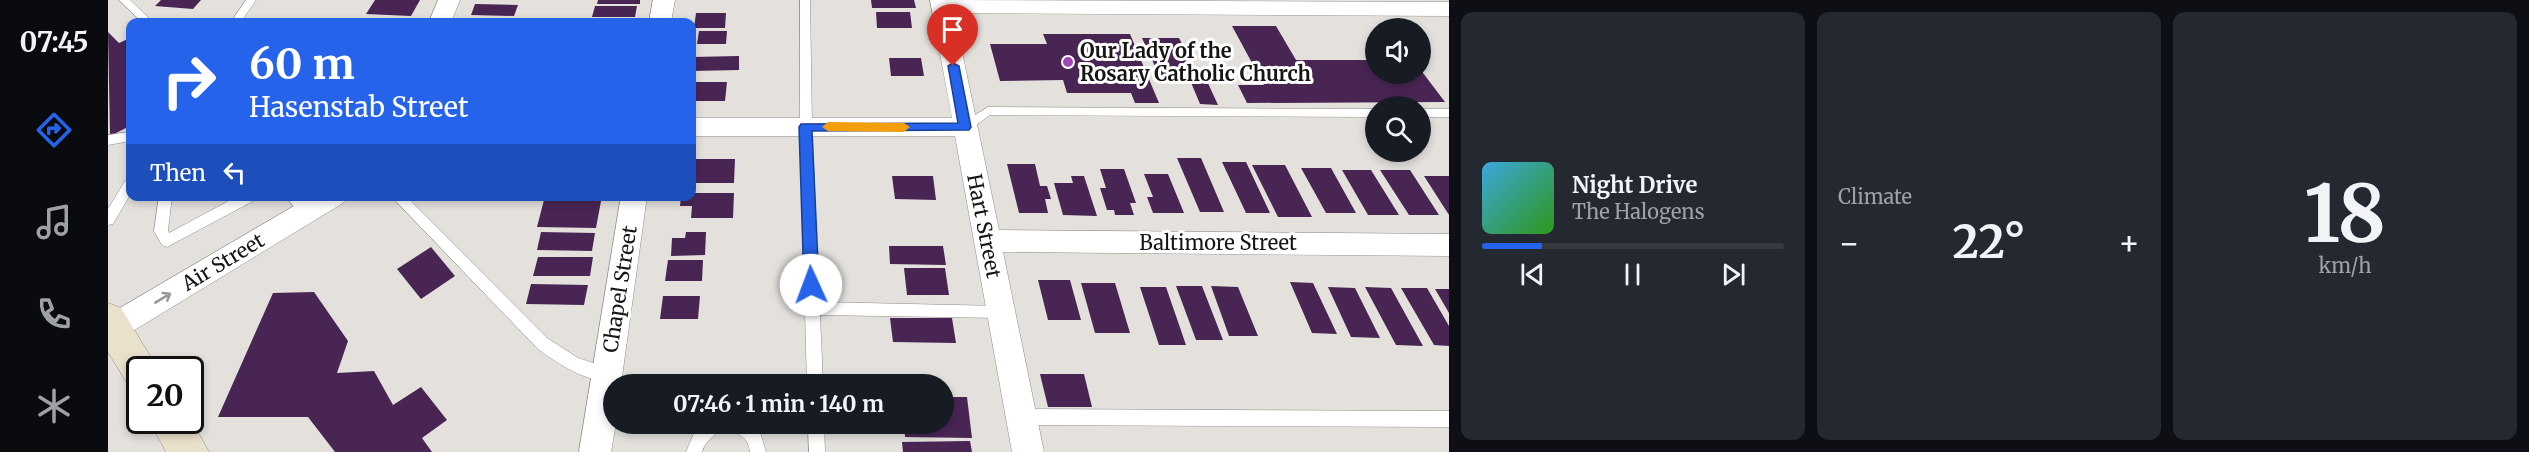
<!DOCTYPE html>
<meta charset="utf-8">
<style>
:root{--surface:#171b24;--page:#242831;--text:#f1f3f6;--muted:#9ea1a6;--line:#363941;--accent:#2563eb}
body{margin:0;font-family:Merriweather,serif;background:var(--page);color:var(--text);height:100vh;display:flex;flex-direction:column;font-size:22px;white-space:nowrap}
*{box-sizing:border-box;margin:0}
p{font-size:20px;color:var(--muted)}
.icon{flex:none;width:33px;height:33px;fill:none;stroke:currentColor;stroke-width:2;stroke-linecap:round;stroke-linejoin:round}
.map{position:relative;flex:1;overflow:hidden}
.panel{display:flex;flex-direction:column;gap:12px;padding:12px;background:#0d0f14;width:1080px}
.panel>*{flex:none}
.banner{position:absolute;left:18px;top:18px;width:570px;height:183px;border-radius:12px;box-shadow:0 3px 9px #0003;background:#2563eb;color:#fff;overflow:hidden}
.controls{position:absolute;left:1257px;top:18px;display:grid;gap:12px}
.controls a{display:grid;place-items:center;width:66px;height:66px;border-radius:50%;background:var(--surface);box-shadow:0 3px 9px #0003;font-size:30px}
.speed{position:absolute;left:18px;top:356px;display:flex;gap:12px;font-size:30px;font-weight:700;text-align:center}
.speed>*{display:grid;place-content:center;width:78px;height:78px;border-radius:50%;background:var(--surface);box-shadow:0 3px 9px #0003;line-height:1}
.speed .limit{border:3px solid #111;border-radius:9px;background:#fff;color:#111}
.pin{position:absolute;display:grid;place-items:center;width:51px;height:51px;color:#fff;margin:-62px -26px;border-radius:50% 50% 50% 0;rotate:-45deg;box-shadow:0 0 6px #0007}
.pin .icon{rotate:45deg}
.me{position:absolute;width:66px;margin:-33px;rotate:358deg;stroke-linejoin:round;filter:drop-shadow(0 0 4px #0008)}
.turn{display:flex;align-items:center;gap:21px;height:126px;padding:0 24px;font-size:27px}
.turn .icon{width:78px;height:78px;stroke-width:2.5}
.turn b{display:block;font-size:42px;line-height:51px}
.then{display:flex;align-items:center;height:57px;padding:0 24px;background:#0003;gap:12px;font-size:22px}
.big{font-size:45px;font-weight:700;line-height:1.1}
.panel .tile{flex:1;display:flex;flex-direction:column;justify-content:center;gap:9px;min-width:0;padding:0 21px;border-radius:12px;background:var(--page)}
.panel .dial{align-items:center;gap:0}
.dial b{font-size:78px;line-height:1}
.song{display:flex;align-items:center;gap:18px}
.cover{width:72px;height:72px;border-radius:9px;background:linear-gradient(135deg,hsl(200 70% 55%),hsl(110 70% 35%))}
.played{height:6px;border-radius:3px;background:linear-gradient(90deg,var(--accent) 20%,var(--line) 20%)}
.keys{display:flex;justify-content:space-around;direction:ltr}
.heat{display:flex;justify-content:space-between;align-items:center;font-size:33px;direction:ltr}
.panel .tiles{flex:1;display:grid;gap:12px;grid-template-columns:repeat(3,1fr)}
.trip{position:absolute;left:495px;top:374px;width:351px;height:60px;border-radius:30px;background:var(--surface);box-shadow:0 3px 9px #0003;font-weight:700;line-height:60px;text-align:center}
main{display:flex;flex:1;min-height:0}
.tabs{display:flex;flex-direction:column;width:108px;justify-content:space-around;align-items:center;background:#090b0e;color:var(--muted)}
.tabs .icon{width:42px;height:42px}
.tabs .current{color:var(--accent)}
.tabs b{font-size:27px;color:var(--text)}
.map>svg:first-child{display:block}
.building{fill:#492554}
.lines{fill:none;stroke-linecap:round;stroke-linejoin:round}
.lane-casing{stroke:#908e8a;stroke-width:1}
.street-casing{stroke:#908e8a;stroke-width:1}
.secondary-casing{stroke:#908e8a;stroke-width:1}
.lane{fill:#fff;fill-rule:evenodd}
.street{fill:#fff;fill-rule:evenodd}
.secondary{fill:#eae1cd;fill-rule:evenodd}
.oneway{stroke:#969695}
.route{fill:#2563eb;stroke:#184099;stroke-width:1.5}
.slow{fill:#f59e0b}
.poi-dot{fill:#9e49b7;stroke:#fff;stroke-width:2}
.labels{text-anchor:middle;stroke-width:6;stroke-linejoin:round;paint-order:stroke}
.poi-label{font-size:20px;font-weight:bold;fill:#161514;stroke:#fff;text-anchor:start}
.street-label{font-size:20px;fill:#161514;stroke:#fff}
</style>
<main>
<nav class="tabs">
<b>07:45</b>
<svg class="icon current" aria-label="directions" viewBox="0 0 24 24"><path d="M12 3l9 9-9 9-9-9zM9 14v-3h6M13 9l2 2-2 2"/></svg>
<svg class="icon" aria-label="music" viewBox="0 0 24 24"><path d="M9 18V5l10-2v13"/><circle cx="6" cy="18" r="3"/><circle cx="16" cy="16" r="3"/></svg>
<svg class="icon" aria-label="phone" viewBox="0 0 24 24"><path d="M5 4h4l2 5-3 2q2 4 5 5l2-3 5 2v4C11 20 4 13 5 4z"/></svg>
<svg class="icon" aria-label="climate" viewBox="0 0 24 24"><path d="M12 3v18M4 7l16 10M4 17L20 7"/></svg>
</nav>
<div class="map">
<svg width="1341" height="452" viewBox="0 0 1341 452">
<rect width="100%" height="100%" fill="#e4e1dd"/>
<!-- building -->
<path class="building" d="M53,0H93L85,9L47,6Z
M267,0H312L303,16L258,14Z
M490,0H532V4H489Z
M763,0H806L808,8H764Z
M367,4L410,5L406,16L363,15Z
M487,6H529L527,17H484Z
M768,12H802L804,28H769Z
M588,13H618L617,28H586Z
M363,18L408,19L407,22H361Z
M484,19L527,20V22H484Z
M1124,26H1168L1188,60H1268V74H1312V69L1337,102L1139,103L1130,85H1156Z
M591,31H619L618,44H589Z
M0,32L11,43L22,38V126L2,136Z
M935,34H1022L1051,103H1027L1023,93H959L955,80L892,81L882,44H939Z
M1034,38H1071L1090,75H1051Z
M631,56V70L584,71V57Z
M781,58H813L816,76H783Z
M1082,80L1099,81L1110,105L1092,104Z
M585,82H619L617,101H584Z
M1069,158H1093L1116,212H1092Z
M588,159H627L626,183H584V170H587Z
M1114,162H1138L1162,213H1138Z
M899,164H927L932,186H939L943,199H937L940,213H911Z
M1144,165H1177L1204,217H1170Z
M1193,168H1223L1248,213H1218Z
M992,169H1016L1028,203H1022L1026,215H1007L1006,210H999L992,188H998Z
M1234,170H1263L1291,215H1260Z
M1272,170H1302L1331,215H1301Z
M1036,174H1060L1076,213H1045L1039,197H1045Z
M784,176H825L828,200L787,199Z
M963,176H976L989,216L955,215L946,183H965Z
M1316,176H1341V215Z
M584,193H626L625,218H583L584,206H572L573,196H584Z
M436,200L493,201L488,228L429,227Z
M433,232L487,233L484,251L429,250Z
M578,232H598L597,255L563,256L564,238H577Z
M781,246H835L838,265L782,264Z
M323,247L347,276L313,299L289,269Z
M430,257H485L482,276H425Z
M560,260H595L594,281H557Z
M796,268H837L841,295H799Z
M930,280H962L973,320H940Z
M1182,282L1205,283L1229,334L1204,333Z
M973,283H1007L1022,333H987Z
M423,284L480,285L476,305L418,304Z
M1068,286H1094L1115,340H1088Z
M1103,286L1130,287L1150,336H1121Z
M1032,287H1058L1078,345H1051Z
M1220,287L1247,288L1272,338L1243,337Z
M1257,287L1283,288L1315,346L1288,345Z
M1293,288H1319L1341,326V346L1326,345Z
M1327,289H1341V313Z
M206,292L240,341L229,373L266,371L285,405L313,387L339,420L314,438L324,452H227L200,417H110L165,293Z
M555,296H592L590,319H552Z
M782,318H844L848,343L785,342Z
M932,374H976L984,407H940Z
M836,397H859L864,438L797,437L796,423H836Z
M862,441L864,452H795L794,442Z"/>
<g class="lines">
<defs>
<path id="lane" d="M11,0H22L45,22H34Z
M138,0H148L133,22H123Z
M692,0H702L704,127L711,302L893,306L898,307L900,312L898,317L893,318L712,315L715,384H699L692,127Z
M880,107L1268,109V117L882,115L861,130H853L851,127L853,124Z
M1312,109H1341V117H1312Z
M22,132V141L0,145V135Z
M22,180V195L5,224L0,225V209L17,181Z
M51,196H64L60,230L61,233L130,196H148L147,200L59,247L54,245L46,231Z
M178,196H192L205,213L203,217H193Z
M283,196H298L439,338L470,358L504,369L507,374L504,379C484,387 444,360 429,348Z
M913,409L1341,411V427L913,425L907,422L905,417L907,412Z
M594,423H616C611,435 598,438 594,452H578L586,433Z
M619,423H643L652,432L658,452H642C640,432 625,436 619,423Z
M700,423H716L717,452H701Z"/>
<path id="street" d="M330,0H352L343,22H321Z
M545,0H567L563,22H541Z
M822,0L1341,2V16L846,13L891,230L1341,234V256L895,252L936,452H904L847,136H584V118H844Z
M203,196H239L235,203L15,337L5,341L0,339V315Z
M513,196H539L513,384H506V423H508L503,452H471Z"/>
<path id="secondary" d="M0,303L13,308L50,369H32V388L19,383L0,352Z
M82,418L101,452H58L41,420Z"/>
</defs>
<!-- lane casing -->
<use href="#lane" class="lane-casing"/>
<!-- street casing -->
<use href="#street" class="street-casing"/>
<!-- secondary casing -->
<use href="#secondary" class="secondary-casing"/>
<!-- lane -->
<use href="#lane" class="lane"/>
<!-- street -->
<use href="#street" class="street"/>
<!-- secondary -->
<use href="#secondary" class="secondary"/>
</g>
<!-- one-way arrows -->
<defs><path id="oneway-shaft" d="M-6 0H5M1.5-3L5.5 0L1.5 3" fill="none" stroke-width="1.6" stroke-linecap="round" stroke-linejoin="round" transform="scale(1.5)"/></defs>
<use class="oneway" href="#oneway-shaft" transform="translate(55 298) rotate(-31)"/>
<!-- route -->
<path class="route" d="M845,63L851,66L863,127L861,130L704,131L711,285L708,289L703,291L698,289L696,285L691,127L693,124L850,123L840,66Z"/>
<!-- slow -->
<path class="slow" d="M720,122L796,123L802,127L796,132L720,131L714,127Z"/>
<!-- markers -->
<circle class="poi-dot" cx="960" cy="62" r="6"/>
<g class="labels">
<!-- poi labels -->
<g class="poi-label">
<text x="972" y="58">Our Lady of the<tspan x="972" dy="23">Rosary Catholic Church</tspan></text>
</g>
<!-- street labels -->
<g class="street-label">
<text transform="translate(876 226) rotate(79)" y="7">Hart Street</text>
<text x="1110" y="250">Baltimore Street</text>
<text transform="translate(115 262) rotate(-31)" y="7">Air Street</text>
<text transform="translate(512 289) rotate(-81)" y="7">Chapel Street</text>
</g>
</g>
</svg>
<div class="controls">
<a><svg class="icon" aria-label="sound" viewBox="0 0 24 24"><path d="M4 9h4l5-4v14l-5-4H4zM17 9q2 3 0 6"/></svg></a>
<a><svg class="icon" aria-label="search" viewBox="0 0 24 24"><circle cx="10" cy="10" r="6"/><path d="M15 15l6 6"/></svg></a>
</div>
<div class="speed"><div class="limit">20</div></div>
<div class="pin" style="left:845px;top:66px;background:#d93025"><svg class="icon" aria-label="arrive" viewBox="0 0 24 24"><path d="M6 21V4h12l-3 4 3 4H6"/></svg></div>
<svg class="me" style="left:703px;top:285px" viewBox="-20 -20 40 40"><circle r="19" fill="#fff"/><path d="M0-13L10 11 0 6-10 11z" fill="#2563eb"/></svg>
<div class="trip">07:46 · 1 min · 140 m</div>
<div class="banner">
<div class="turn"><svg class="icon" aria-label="right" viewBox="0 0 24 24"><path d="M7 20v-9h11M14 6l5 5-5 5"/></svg><div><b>60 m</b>Hasenstab Street</div></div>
<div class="then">Then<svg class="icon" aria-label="left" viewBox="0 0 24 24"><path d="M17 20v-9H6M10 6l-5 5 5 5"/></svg></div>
</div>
</div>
<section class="panel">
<div class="tiles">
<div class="tile">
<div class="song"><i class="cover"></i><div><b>Night Drive</b><p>The Halogens</p></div></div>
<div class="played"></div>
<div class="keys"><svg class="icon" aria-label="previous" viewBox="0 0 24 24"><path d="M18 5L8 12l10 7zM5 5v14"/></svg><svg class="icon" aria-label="pause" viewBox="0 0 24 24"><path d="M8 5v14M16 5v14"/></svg><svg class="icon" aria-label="next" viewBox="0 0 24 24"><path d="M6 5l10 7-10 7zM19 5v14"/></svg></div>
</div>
<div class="tile"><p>Climate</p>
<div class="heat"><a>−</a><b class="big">22°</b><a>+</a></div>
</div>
<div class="tile dial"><b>18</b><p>km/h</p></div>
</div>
</section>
</main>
